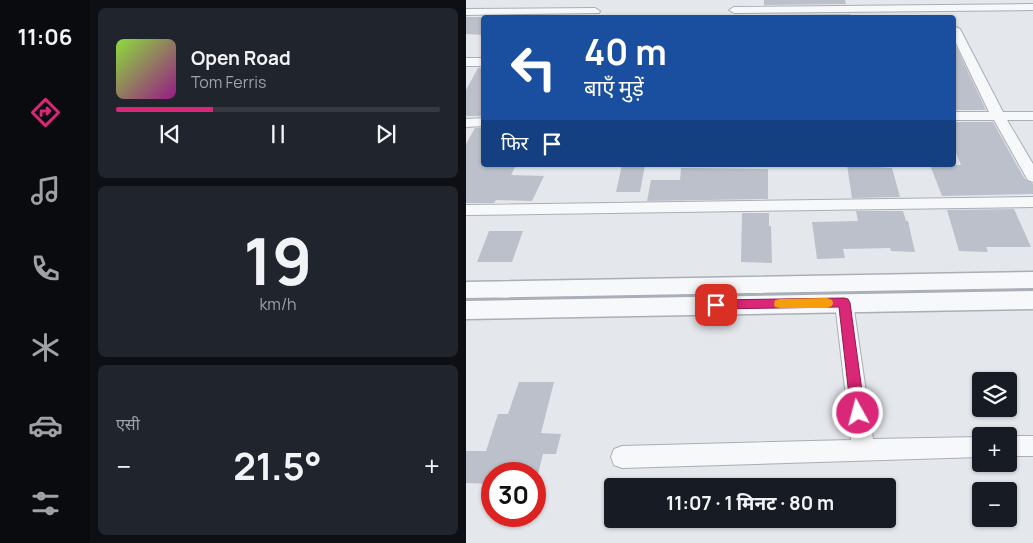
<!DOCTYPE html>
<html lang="hi">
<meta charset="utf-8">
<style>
:root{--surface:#171b24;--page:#20242c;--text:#f1f3f6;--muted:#9ea1a6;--line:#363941;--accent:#db2777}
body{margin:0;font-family:Manrope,"Noto Sans Devanagari",sans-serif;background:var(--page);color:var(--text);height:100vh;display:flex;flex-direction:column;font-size:19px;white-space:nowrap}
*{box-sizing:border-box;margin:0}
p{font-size:16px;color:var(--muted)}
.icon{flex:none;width:28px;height:28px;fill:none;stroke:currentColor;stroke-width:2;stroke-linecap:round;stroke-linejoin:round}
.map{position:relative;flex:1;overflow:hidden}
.side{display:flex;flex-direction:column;gap:8px;padding:8px;background:#0d0f14;width:376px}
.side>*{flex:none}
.hud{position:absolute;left:15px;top:15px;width:475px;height:152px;border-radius:5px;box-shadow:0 1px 4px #0004;background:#1a4fa0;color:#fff;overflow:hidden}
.fabs{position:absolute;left:506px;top:372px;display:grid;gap:10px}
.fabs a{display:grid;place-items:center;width:45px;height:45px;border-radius:5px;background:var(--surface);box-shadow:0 1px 4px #0004;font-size:25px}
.speed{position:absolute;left:15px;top:462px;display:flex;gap:10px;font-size:25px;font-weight:700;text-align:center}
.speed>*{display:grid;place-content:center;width:65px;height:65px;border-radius:50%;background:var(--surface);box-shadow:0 1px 4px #0004;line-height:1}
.speed .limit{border:8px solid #d22;background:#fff;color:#111}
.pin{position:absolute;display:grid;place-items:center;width:42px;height:42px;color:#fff;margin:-21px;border-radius:10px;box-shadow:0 2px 8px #0006}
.me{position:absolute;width:55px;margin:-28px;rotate:353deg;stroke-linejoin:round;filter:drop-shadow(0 0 4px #0008)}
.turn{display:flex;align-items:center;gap:18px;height:105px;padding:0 20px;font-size:22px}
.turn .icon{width:65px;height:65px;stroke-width:2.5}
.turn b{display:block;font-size:35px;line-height:42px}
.then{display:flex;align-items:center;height:48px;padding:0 20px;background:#0003;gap:10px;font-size:19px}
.big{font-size:38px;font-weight:700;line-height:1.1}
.side .widget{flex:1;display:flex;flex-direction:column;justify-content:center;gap:8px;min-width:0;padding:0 18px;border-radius:8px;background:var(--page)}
.side .dial{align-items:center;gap:0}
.dial b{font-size:65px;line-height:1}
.song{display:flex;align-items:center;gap:15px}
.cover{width:60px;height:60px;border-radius:8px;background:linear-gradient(135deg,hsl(90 70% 55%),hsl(310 70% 35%))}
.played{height:5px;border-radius:2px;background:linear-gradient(90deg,var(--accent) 30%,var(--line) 30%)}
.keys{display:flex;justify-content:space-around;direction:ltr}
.heat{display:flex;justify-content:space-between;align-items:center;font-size:28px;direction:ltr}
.trip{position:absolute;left:138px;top:478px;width:292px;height:50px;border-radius:5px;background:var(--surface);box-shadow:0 1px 4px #0004;font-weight:700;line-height:50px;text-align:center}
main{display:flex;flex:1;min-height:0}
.tabs{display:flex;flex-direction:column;width:90px;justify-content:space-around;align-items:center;background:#090b0e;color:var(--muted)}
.tabs .icon{width:35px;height:35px}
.tabs .on{color:var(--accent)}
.tabs b{font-size:22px;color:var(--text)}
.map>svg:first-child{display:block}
.building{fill:#bbc0ca}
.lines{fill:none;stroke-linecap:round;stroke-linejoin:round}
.minor-casing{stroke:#a9aeb7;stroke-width:2}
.tertiary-casing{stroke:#a9aeb7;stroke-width:3}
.minor{fill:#f7f8fa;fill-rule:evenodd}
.tertiary{fill:#f7f8fa;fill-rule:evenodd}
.route{fill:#db2777;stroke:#8e194d}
.slow{fill:#f59e0b}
</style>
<main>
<nav class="tabs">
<b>11:06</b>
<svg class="icon on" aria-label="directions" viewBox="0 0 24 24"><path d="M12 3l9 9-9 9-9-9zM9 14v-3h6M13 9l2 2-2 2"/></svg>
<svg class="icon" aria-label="music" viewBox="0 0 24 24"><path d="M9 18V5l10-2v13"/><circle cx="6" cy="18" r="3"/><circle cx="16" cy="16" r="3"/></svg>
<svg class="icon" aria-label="phone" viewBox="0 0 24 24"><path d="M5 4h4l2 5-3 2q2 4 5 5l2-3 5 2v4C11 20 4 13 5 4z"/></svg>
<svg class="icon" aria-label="climate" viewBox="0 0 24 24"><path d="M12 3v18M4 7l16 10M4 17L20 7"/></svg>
<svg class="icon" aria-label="car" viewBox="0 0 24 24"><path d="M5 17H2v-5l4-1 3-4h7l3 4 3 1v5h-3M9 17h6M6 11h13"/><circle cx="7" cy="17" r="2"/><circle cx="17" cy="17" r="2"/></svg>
<svg class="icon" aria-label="filters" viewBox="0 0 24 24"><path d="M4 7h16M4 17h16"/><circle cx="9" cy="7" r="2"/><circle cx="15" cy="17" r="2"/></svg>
</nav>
<section class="side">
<div class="widget">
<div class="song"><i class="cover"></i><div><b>Open Road</b><p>Tom Ferris</p></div></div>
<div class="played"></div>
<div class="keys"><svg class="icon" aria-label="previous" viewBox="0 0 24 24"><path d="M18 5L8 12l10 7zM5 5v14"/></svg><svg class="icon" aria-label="pause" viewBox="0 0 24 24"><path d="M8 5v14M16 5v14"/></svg><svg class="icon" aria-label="next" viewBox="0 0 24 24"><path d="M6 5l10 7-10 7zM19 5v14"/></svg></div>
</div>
<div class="widget dial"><b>19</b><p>km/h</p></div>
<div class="widget"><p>एसी</p>
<div class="heat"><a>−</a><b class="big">21.5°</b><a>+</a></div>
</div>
</section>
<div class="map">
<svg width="567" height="543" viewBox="0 0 567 543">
<rect width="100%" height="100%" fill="#e4e7ec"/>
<!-- building -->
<path class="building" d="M298,0H379L380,4L298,5Z
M384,14L385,18H299V15Z
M0,17H18V35L0,34Z
M488,42L520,110H488Z
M12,68H18V116H0V90Z
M488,122H527L558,178L567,184V194L476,196L464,165H495L488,148Z
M9,128H18V165H50L45,175L78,176L66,201L30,200L28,203H0V144Z
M156,165H179L174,192H150Z
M381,165L426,168L434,197L386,198Z
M215,168L302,169V199L181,201L185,180H214Z
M548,209L565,247H520L522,252L493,251L481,210Z
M390,211H437L440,221H442L449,252L425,251L424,248L377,249L379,258L351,259L346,222L392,221Z
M276,213H303V226H305L306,263L275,262Z
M23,231H57L46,262H11Z
M53,382H88L75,433L95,434L90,454H77L72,474H26V484L0,483V451H20L32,414H42Z"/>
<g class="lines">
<defs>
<path id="minor" d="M567,4V10L268,13L263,10L268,7Z
M129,8L134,11L133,13L0,15V9Z
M488,26L494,29L537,112H567V120H541L567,164V182L562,180L560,177L528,120H488V112H523L488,39Z
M0,58H18V66H0Z
M18,118V126L0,127V119Z
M567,197V207L0,215V205Z
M378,296L384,298L387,303L407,439L515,437V457L156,468L148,465L145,457L148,449L156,446L385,440L369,303L372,298Z
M540,436H567V456H542V436Z"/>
<path id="tertiary" d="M567,272V288L0,298V282Z
M567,291V309L0,319V301Z"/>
</defs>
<!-- minor casing -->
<use href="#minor" class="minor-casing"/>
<!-- tertiary casing -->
<use href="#tertiary" class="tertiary-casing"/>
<!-- minor -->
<use href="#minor" class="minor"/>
<!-- tertiary -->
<use href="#tertiary" class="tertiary"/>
</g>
<!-- route -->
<path class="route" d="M378,298L382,299L384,303L399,413L397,417L392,419L387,417L385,413L373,307L250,309L246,308L244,305L246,301L250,300Z"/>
<!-- slow -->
<path class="slow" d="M361,298L366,300L367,303L366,306L361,308H314L309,307L308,304L309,300L314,299Z"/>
</svg>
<div class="fabs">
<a><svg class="icon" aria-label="layers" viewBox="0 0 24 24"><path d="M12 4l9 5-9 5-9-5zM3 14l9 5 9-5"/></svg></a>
<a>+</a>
<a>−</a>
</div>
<div class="speed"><div class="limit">30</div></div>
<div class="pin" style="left:250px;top:305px;background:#d93025"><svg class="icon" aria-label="arrive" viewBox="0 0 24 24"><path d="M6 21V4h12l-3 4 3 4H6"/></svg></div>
<svg class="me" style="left:392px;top:413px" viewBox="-20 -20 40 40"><circle r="17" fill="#db2777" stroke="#fff" stroke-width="3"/><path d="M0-11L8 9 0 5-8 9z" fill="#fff"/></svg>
<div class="trip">11:07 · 1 मिनट · 80 m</div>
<div class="hud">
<div class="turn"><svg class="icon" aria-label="left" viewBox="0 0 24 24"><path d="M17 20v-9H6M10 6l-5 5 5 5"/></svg><div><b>40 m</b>बाएँ मुड़ें</div></div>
<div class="then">फिर<svg class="icon" aria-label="arrive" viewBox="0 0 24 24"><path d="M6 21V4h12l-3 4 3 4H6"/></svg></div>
</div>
</div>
</main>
